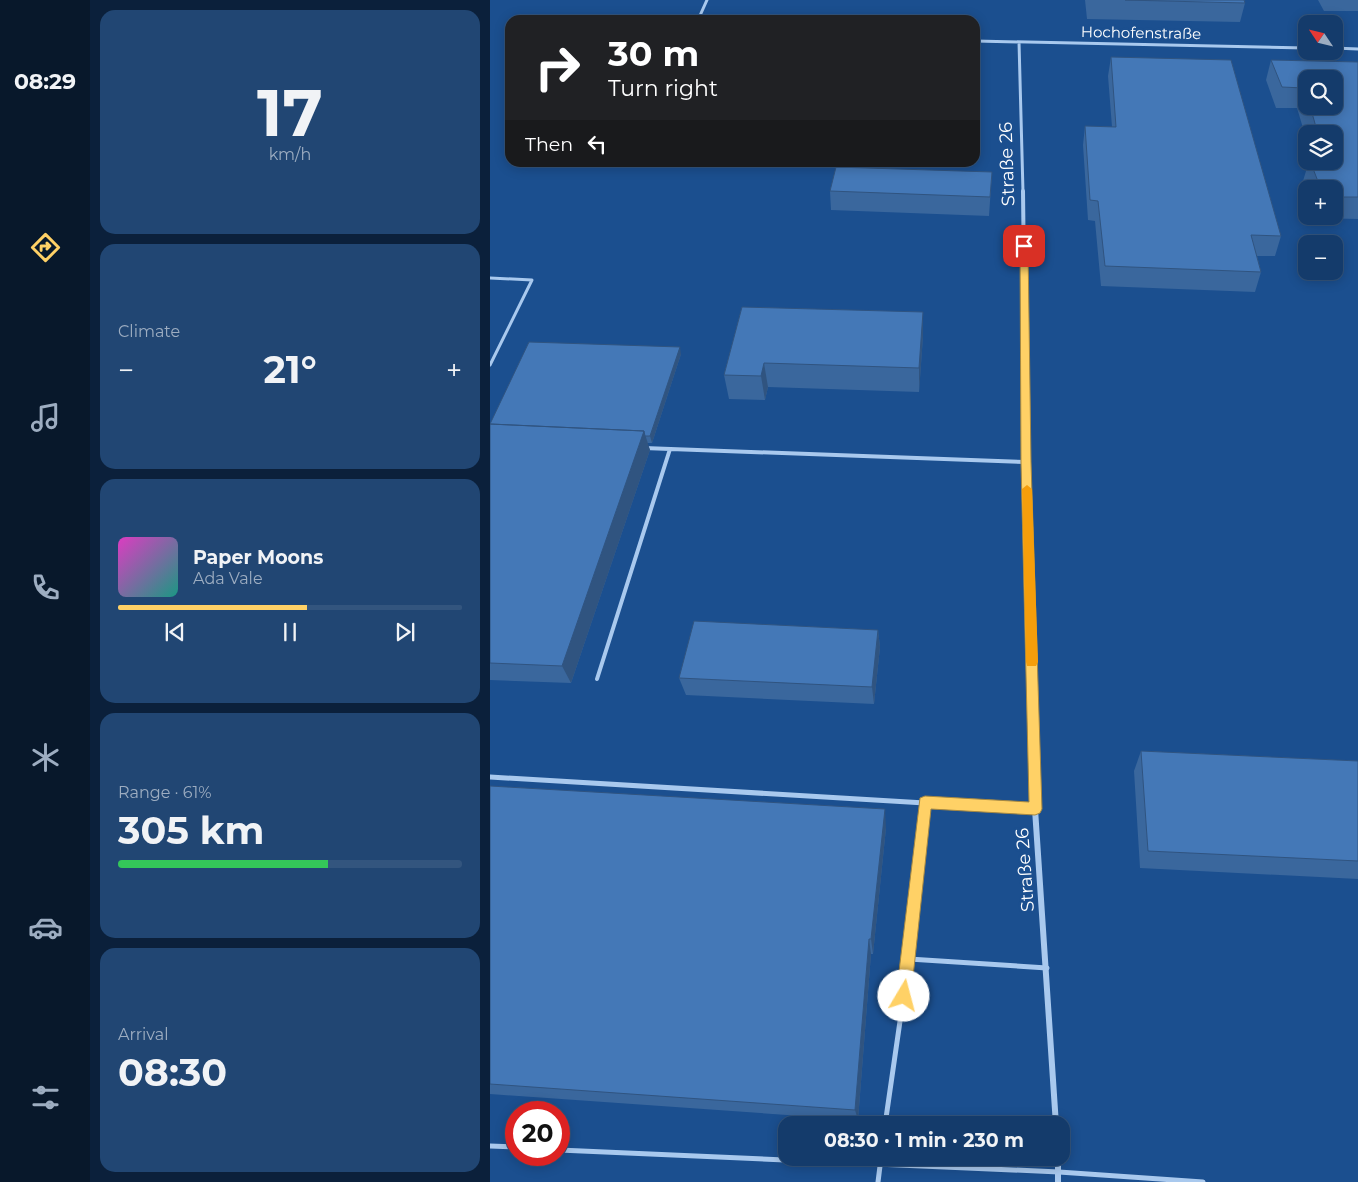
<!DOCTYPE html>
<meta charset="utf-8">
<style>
:root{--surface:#143b6b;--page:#214673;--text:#f1f3f6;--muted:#9dadc1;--line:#33557e;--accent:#ffd166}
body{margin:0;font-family:Montserrat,sans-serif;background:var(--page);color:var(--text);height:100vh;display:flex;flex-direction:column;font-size:19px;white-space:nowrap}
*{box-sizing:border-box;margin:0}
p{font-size:16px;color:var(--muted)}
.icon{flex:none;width:28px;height:28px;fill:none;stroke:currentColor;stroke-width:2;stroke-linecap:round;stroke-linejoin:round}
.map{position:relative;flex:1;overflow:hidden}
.drawer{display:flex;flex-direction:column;gap:10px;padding:10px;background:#0b203b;width:400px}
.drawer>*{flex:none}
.top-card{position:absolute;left:15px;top:15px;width:475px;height:152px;border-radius:15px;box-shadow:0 2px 12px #0003,0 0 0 1px var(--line);background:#202124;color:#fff;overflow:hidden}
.needle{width:32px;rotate:305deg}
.tools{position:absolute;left:808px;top:15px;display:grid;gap:10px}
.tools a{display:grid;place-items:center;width:45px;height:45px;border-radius:10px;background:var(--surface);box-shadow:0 2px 12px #0003,0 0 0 1px var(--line);font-size:25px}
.speed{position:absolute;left:15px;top:1101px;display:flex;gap:10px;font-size:25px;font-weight:700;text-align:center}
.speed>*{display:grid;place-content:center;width:65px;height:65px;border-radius:50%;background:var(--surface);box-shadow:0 2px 12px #0003,0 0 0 1px var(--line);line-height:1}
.speed .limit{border:8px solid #d22;background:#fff;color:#111}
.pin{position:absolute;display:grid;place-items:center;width:42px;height:42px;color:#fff;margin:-21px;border-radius:10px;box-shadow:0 2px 8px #0006}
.me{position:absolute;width:55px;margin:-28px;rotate:8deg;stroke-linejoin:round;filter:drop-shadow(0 0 4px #0008)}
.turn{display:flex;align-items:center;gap:18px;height:105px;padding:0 20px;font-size:22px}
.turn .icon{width:65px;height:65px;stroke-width:2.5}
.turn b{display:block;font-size:35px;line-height:42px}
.then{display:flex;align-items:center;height:48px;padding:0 20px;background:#0003;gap:10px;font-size:19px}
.big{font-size:38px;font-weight:700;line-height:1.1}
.drawer .tile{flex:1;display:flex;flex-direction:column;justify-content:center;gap:8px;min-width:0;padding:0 18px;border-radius:15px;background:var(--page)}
.drawer .dial{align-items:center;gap:0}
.dial b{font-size:65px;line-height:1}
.song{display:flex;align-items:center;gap:15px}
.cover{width:60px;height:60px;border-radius:8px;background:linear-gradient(135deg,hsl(310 70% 55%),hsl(170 70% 35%))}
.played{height:5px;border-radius:2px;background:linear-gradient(90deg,var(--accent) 55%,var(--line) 55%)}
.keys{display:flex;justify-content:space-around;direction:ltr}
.heat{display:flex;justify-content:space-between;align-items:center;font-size:28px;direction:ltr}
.charge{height:8px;border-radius:4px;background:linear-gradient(90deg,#34c759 61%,var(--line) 0)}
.trip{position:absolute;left:288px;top:1116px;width:292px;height:50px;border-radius:15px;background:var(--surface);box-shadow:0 2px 12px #0003,0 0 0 1px var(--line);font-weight:700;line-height:50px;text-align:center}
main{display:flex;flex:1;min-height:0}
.dock{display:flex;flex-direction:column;width:90px;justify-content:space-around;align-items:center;background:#08182b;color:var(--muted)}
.dock .icon{width:35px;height:35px}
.dock .current{color:var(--accent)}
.dock b{font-size:22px;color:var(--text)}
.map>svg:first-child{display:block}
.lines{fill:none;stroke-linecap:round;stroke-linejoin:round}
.service-far2{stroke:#a9c9ee;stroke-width:3}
.service-far1{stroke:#a9c9ee;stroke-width:4}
.service{stroke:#a9c9ee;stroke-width:5}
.minor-far3{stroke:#a9c9ee;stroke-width:3}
.minor-far2{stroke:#a9c9ee;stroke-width:4}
.minor-far1{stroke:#a9c9ee;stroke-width:5}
.minor{stroke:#a9c9ee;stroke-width:6}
.wall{fill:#3a679d;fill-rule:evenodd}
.shaded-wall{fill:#305480}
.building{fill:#4478b7;stroke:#305480}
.route{fill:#ffd166;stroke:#a68842}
.slow{fill:#f59e0b}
.labels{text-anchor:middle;stroke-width:5;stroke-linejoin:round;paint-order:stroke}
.far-street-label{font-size:15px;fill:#fff;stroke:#1b4f8f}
.street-label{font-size:18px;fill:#fff;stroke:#1b4f8f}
</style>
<main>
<nav class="dock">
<b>08:29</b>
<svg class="icon current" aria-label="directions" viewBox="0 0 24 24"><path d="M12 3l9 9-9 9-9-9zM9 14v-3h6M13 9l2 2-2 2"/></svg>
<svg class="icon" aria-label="music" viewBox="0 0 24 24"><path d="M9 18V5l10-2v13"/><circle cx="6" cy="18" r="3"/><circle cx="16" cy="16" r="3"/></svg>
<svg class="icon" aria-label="phone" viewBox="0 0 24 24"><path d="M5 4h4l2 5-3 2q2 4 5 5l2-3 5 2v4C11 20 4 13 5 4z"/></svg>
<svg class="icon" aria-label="climate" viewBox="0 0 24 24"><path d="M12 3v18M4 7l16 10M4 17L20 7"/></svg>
<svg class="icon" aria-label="car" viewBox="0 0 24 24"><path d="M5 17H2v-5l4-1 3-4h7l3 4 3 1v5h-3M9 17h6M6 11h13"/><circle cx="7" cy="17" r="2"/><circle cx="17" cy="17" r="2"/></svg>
<svg class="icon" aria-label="filters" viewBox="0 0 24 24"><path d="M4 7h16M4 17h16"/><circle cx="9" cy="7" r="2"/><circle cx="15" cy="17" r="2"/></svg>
</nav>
<section class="drawer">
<div class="tile dial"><b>17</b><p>km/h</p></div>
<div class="tile"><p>Climate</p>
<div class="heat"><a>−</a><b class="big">21°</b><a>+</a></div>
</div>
<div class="tile">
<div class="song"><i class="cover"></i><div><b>Paper Moons</b><p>Ada Vale</p></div></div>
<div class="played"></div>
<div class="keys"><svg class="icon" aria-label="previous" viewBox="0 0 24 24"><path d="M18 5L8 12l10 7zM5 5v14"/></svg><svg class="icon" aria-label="pause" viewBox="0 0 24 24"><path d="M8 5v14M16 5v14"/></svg><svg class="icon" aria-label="next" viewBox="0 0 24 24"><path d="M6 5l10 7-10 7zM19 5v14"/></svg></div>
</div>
<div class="tile"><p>Range · 61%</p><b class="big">305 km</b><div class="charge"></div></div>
<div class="tile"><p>Arrival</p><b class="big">08:30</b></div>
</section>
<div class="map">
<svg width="868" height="1182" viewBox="0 0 868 1182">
<rect width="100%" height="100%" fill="#1b4f8f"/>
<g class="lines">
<!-- service-far2 -->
<path class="service-far2" d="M0,278L42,280L0,365"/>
<!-- service-far1 -->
<path class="service-far1" d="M154,448L536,462
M107,679L180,449"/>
<!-- service -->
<path class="service" d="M0,777L435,803
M419,959L557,968
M395,1125L419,959L435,803L545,809
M0,1146L26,1147
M69,1150L569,1172L713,1182
M388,1182L391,1158"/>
<!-- minor-far3 -->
<path class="minor-far3" d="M208,20L217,0
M485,41L816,48
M529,42L533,192
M844,48L868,49"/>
<!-- minor-far2 -->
<path class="minor-far2" d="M533,191L536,441"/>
<!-- minor-far1 -->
<path class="minor-far1" d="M536,440L544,764"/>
<!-- minor -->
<path class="minor" d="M544,763L545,809L566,1125
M568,1158V1182"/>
</g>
<!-- wall -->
<path class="wall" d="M595,0H754L755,3L750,22L597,19Z
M828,0H868V11H834Z
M621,57L791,236L785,256H767L771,272L765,292L611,286L605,221L598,220L593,145L595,126L622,127L618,76Z
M781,60L868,62V219L826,218L825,216H844V189H816V191L813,181L819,161H844V134H816V138L807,108H786L776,80ZM816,79L844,106H816Z
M502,172L499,216L341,210L340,191Z
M252,307L433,336L429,392L278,387L275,400L239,399L234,375Z
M191,354L162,443H157L160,450L81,683L0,680V423Z
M388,630L390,647L384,704L196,695L189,678Z
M651,751L868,761V879L650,868L644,771Z
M0,786L396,828L383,954H381L368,1120L0,1094Z"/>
<!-- shaded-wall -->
<path class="shaded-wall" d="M433,312V336L429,392V368Z
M190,347L191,354L162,443L160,436Z
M274,363L278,387L275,400L271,376Z
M154,431L160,450L81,683L72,666Z
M388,630L390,647L384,704L382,687Z
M395,809L396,828L383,954L381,939Z
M379,939L381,954L368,1120L365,1110Z"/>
<!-- building -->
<path class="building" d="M635,0H754L755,3Z
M621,57L741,60L791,236L761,235L771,272L615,266L608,201L600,200L595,126L626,127Z
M781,60L868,62V197H844V189H831L820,161H844V134H828L820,106H844V79H816V96L814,88L792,87Z
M346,167L502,172L500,197L340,191Z
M252,307L433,312L429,368L274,363L271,376L234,375Z
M39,342L190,347L160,436H155L154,431L0,424Z
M0,424L154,431L72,666L0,663Z
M204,621L388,630L382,687L189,678Z
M651,751L868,761V861L658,851Z
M0,786L395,809L381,939H379L365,1110L0,1084Z"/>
<!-- route -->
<path class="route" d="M534,243L538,246L541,462L552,809L550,813L545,815L441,809L421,996L419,1001L414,1003L409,1001L406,996L430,798L435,796L539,802L531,462L530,246Z"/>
<!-- slow -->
<path class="slow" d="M537,485L542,489L548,662L546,666H537L536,662L532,489Z"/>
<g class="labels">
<!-- far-street labels -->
<g class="far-street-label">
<text transform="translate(651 33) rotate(1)" y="5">Hochofenstraße</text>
</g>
<!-- street labels -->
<g class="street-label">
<text transform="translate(517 164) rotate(-92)" y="6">Straße 26</text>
<text transform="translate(535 870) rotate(-94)" y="6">Straße 26</text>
</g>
</g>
</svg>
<div class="tools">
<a><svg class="needle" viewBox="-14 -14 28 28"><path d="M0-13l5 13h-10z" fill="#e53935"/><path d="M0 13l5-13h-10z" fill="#9dadc1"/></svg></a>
<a><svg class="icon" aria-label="search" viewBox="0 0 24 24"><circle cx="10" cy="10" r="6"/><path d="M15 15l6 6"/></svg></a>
<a><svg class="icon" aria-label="layers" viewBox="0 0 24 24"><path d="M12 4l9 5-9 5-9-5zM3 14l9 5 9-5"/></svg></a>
<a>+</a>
<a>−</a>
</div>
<div class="speed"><div class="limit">20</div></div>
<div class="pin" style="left:534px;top:246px;background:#d93025"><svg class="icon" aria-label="arrive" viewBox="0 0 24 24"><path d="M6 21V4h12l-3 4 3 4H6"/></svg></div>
<svg class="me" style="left:414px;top:996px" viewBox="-20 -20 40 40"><circle r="19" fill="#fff"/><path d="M0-13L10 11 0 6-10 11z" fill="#ffd166"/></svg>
<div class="trip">08:30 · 1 min · 230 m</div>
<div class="top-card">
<div class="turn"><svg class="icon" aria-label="right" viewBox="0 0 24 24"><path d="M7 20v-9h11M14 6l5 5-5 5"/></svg><div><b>30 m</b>Turn right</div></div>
<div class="then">Then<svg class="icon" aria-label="left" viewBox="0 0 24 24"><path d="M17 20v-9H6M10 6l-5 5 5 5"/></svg></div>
</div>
</div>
</main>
